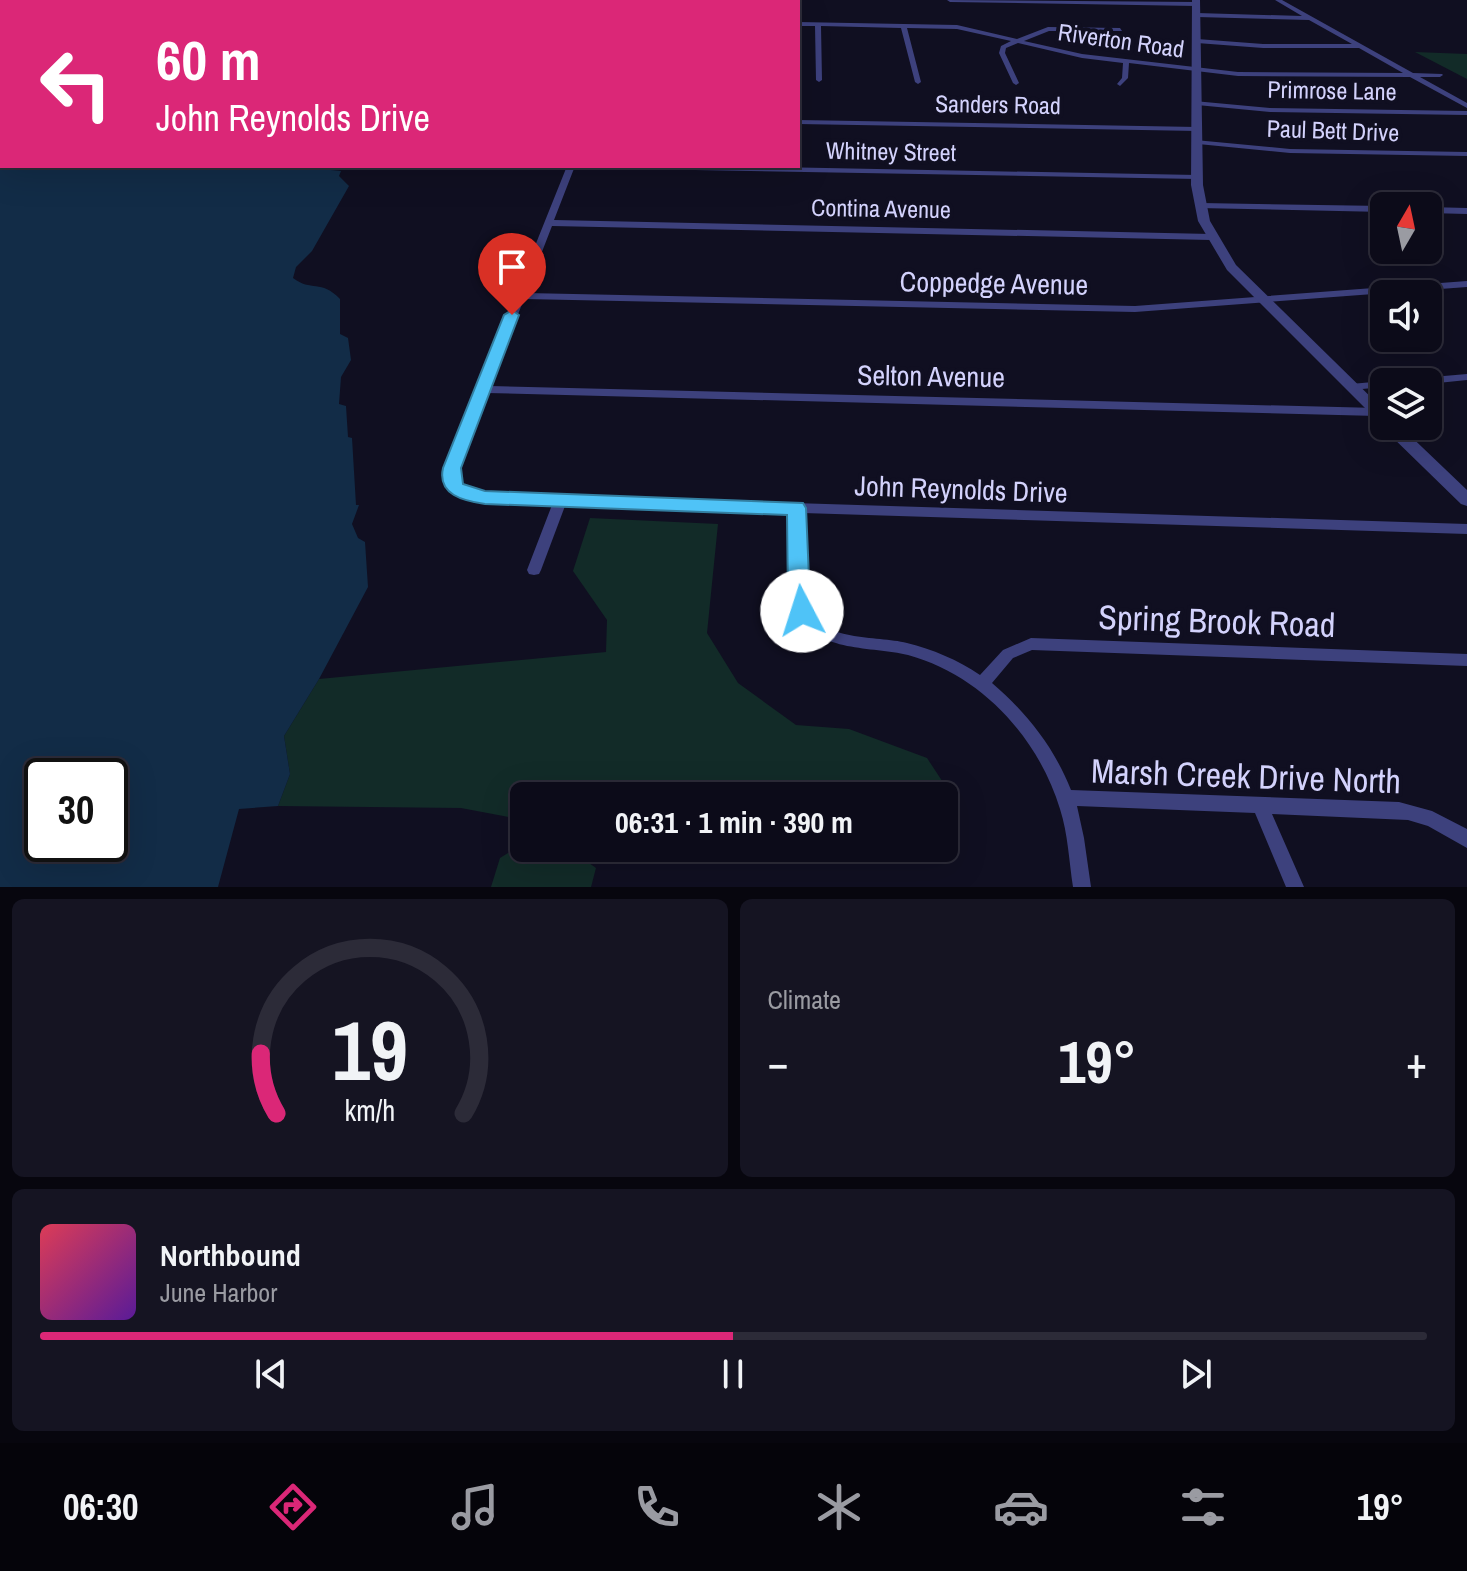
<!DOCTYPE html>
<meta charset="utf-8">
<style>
:root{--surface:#0c0b19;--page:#151422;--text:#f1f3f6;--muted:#9a9ba2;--line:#2c2b38;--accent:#db2777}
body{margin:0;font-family:"Archivo Narrow",sans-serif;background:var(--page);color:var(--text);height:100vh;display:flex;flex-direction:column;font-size:30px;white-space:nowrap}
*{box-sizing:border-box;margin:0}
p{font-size:26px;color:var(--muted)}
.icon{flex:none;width:44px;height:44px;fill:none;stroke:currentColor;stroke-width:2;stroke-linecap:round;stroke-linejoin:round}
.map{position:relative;height:887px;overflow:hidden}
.panel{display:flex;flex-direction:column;gap:12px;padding:12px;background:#07060e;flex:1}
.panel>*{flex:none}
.guide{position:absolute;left:0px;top:0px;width:800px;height:168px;box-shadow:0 8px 32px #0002,0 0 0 2px var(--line);background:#db2777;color:#fff;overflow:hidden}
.needle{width:52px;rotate:9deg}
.tools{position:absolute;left:1370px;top:192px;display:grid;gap:16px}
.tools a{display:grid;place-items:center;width:72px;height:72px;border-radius:12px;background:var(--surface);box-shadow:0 8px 32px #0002,0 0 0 2px var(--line);font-size:40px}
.speed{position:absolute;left:24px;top:758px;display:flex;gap:16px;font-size:40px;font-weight:700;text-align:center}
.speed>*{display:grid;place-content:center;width:104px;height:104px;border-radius:50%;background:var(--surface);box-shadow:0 8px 32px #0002,0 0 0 2px var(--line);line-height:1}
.speed .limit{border:4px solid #111;border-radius:12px;background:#fff;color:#111}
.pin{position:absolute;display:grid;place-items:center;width:68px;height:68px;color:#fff;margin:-82px -34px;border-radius:50% 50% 50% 0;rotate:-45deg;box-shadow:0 0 8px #0007}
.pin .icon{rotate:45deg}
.me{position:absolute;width:88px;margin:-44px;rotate:355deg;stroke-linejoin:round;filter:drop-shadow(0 0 6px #0008)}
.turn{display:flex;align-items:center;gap:28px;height:168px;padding:0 24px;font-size:36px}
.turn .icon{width:104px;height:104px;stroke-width:2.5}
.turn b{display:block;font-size:56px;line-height:68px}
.big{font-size:60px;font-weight:700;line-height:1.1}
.panel .card{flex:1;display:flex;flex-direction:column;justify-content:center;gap:12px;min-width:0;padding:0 28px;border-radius:12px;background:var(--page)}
.panel .dial{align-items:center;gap:0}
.dial svg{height:208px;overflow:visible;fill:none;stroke:var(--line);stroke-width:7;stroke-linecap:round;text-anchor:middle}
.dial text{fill:var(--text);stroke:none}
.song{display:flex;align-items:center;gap:24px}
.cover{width:96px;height:96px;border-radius:12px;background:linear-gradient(135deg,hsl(350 70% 55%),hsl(270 70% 35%))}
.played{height:8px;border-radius:4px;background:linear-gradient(90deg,var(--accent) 50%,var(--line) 50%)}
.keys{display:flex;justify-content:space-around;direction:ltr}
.heat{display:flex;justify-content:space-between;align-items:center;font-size:44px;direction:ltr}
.panel .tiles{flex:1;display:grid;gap:12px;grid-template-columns:1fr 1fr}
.card:last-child{grid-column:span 2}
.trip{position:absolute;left:510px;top:782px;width:448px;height:80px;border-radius:12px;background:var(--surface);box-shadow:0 8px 32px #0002,0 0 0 2px var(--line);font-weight:700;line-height:80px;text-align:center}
.tabs{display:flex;height:128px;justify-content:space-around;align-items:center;background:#05040a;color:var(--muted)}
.tabs .icon{width:56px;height:56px}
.tabs .selected{color:var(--accent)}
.tabs b{font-size:36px;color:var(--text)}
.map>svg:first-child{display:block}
.green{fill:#122b28}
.water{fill:#122c47;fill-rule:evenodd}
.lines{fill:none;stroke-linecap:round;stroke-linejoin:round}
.minor{fill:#3d417d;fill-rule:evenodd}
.tertiary{fill:#3d417d;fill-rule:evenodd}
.route{fill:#4fc3f7;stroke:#337fa1;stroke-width:2}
.labels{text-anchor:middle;stroke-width:8;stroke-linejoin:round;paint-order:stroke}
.far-street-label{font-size:24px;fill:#d3d2fc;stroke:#100f21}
.street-label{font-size:28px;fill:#d3d2fc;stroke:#100f21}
.near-street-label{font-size:34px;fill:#d3d2fc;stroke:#100f21}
</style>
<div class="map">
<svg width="1467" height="887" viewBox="0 0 1467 887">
<rect width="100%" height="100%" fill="#100f21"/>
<!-- green -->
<path class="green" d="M1415,52L1467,54V79Z
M590,518L718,524L707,633L738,683L796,725L849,729L927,758L952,796L945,850L940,848H944V796H524V820L461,808L278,806L290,774L284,736L319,679L606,652L607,620L573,571Z
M508,853L589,863L596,868L591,887H491L500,858Z"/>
<!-- water -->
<path class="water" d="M0,0H435L2,2V166H329L331,170L341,171L339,176L349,186L312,251L296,267L293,278C311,292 321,279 340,299V334L348,338L351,360L341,377L339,404L346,406L348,437L352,438L356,505H359L352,524L358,538L365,542L368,587L319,679L284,736L290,774L278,806L239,809L218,887H0ZM42,776H110V844H42Z"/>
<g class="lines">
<!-- minor -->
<path class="minor" d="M612,0H618L617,2H611Z
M947,0L1196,2L1199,4L1196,6L950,2Z
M1275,0H1282L1413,73L1442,74L1443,75L1440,77H1420L1467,103V108L1410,77L1238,76L1129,63L1128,78L1120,86L1117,84L1122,78L1123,63L1082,58L1018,43L1006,48L1005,53L1019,83L1016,85L1013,83L999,53L1001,46L1011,41L957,29L907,28L921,82L918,84L915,82L901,28L821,26L822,80L819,82L816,80L815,26H798V22L957,25L1017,39L1048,27L1120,28L1122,31H1049L1024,41L1082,54L1238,72L1403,73L1359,48H1263L1197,43L1194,41L1197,39L1263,44H1352L1309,20L1197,17L1194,15L1197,13L1302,16Z
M1194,101L1270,108L1467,111V115L1270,112L1197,105H1194Z
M798,120L1197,127L1201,129L1197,131L798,124Z
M1195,140L1290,149L1467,152V156L1290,153L1198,144L1194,142Z
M567,166H575L554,220L1211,234L1216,237L1211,240L552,226L526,293L1135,306L1467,281V287L1135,312L524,299L490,386L1377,408L1383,412L1377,416L487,393L458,468V482L464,488L477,493L1467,524V534L803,513C803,541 798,580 807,605C821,643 876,635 907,643C932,649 958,660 980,675L1003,650L1031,638L1467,654V666L1032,650L1013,658L992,683C1026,712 1054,747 1071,790L1399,802L1432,811L1467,829V848L1428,826L1408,820L1272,814L1304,887H1286L1255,813L1077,806L1084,838L1091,887H1073C1069,861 1068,834 1060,809C1038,737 981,675 908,655C871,646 820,653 797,615C783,591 790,541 790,513L565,506L541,570L539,574L534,575L529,574L527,570L552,505C527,504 462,508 448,486C445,481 446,474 446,468Z
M581,166H719L1197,175L1201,177L1197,179L585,168Z
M1201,203L1384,206V212L1198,208V204Z
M1428,207L1467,208V214L1428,213Z
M1467,374V380L1428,384V382H1403L1409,379Z
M1384,381L1388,382H1384V387L1351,390L1345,387L1351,384Z"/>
<!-- tertiary -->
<path class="tertiary" d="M1192,0H1200L1203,185L1210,221L1236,265L1384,410V424L1379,422L1227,270L1198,221L1191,185Z
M1384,425L1400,426L1467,490V506L1461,504L1385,430Z"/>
</g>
<!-- route -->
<path class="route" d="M512,310L519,315L461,468L463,484L485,491L803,503L806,508L810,601L813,611L810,617L802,620L794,617L788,601L787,515L485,504C464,501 437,495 443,468L504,315Z"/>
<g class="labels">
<!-- far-street labels -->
<g class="far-street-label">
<text transform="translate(1121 41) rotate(8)" y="8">Riverton Road</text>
<text transform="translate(1332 91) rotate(1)" y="8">Primrose Lane</text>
<text transform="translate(998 105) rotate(1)" y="8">Sanders Road</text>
<text transform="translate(1333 131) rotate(2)" y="8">Paul Bett Drive</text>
<text transform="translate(891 152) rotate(1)" y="8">Whitney Street</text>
<text transform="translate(881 209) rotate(1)" y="8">Contina Avenue</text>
</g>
<!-- street labels -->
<g class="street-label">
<text transform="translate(994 283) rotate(1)" y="10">Coppedge Avenue</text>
<text transform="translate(931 376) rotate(1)" y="10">Selton Avenue</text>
<text transform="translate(961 489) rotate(2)" y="10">John Reynolds Drive</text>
</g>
<!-- near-street labels -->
<g class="near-street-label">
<text transform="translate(1217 621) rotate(2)" y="12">Spring Brook Road</text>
<text transform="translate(1246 776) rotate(2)" y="12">Marsh Creek Drive North</text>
</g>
</g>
</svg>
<div class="tools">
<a><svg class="needle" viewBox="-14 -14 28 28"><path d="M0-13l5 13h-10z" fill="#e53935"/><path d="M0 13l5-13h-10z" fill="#9a9ba2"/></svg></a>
<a><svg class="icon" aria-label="sound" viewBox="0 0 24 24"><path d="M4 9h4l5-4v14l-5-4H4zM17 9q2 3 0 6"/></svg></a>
<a><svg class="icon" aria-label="layers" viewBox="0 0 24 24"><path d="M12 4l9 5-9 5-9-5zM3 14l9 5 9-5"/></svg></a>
</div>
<div class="speed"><div class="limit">30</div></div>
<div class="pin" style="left:512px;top:315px;background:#d93025"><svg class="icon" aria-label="arrive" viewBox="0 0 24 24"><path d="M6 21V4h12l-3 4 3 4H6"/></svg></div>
<svg class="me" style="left:802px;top:611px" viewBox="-20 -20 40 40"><circle r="19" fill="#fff"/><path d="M0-13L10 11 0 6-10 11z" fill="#4fc3f7"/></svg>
<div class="trip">06:31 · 1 min · 390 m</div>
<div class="guide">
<div class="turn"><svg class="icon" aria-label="left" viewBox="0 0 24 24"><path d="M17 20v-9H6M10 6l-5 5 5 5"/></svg><div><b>60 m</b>John Reynolds Drive</div></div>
</div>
</div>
<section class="panel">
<div class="tiles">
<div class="card dial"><svg viewBox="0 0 100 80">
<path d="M14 69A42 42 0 1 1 86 69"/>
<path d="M14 69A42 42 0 0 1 8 46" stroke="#db2777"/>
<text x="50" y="56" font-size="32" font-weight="700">19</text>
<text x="50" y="72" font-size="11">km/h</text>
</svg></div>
<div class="card"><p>Climate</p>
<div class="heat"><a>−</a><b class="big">19°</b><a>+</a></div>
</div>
<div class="card">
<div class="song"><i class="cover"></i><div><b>Northbound</b><p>June Harbor</p></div></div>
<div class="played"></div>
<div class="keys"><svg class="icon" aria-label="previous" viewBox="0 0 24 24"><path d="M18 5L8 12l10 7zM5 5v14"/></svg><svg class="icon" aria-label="pause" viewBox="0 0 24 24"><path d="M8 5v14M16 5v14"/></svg><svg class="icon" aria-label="next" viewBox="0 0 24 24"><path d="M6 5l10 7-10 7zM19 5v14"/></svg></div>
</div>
</div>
</section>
<nav class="tabs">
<b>06:30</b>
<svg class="icon selected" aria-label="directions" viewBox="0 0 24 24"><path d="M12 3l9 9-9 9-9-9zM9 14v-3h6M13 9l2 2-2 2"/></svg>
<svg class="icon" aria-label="music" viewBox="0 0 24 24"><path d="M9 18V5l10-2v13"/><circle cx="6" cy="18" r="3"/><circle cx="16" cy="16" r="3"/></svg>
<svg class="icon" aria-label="phone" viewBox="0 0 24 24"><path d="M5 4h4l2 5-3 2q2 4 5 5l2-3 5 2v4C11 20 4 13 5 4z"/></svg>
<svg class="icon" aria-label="climate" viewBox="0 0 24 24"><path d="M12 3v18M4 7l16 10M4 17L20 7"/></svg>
<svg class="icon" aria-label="car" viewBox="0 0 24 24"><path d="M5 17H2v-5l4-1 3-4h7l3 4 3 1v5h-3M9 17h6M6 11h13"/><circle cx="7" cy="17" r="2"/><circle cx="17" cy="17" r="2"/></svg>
<svg class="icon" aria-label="filters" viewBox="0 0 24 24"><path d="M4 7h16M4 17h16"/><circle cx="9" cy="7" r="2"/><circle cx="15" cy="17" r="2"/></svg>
<b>19°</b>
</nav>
